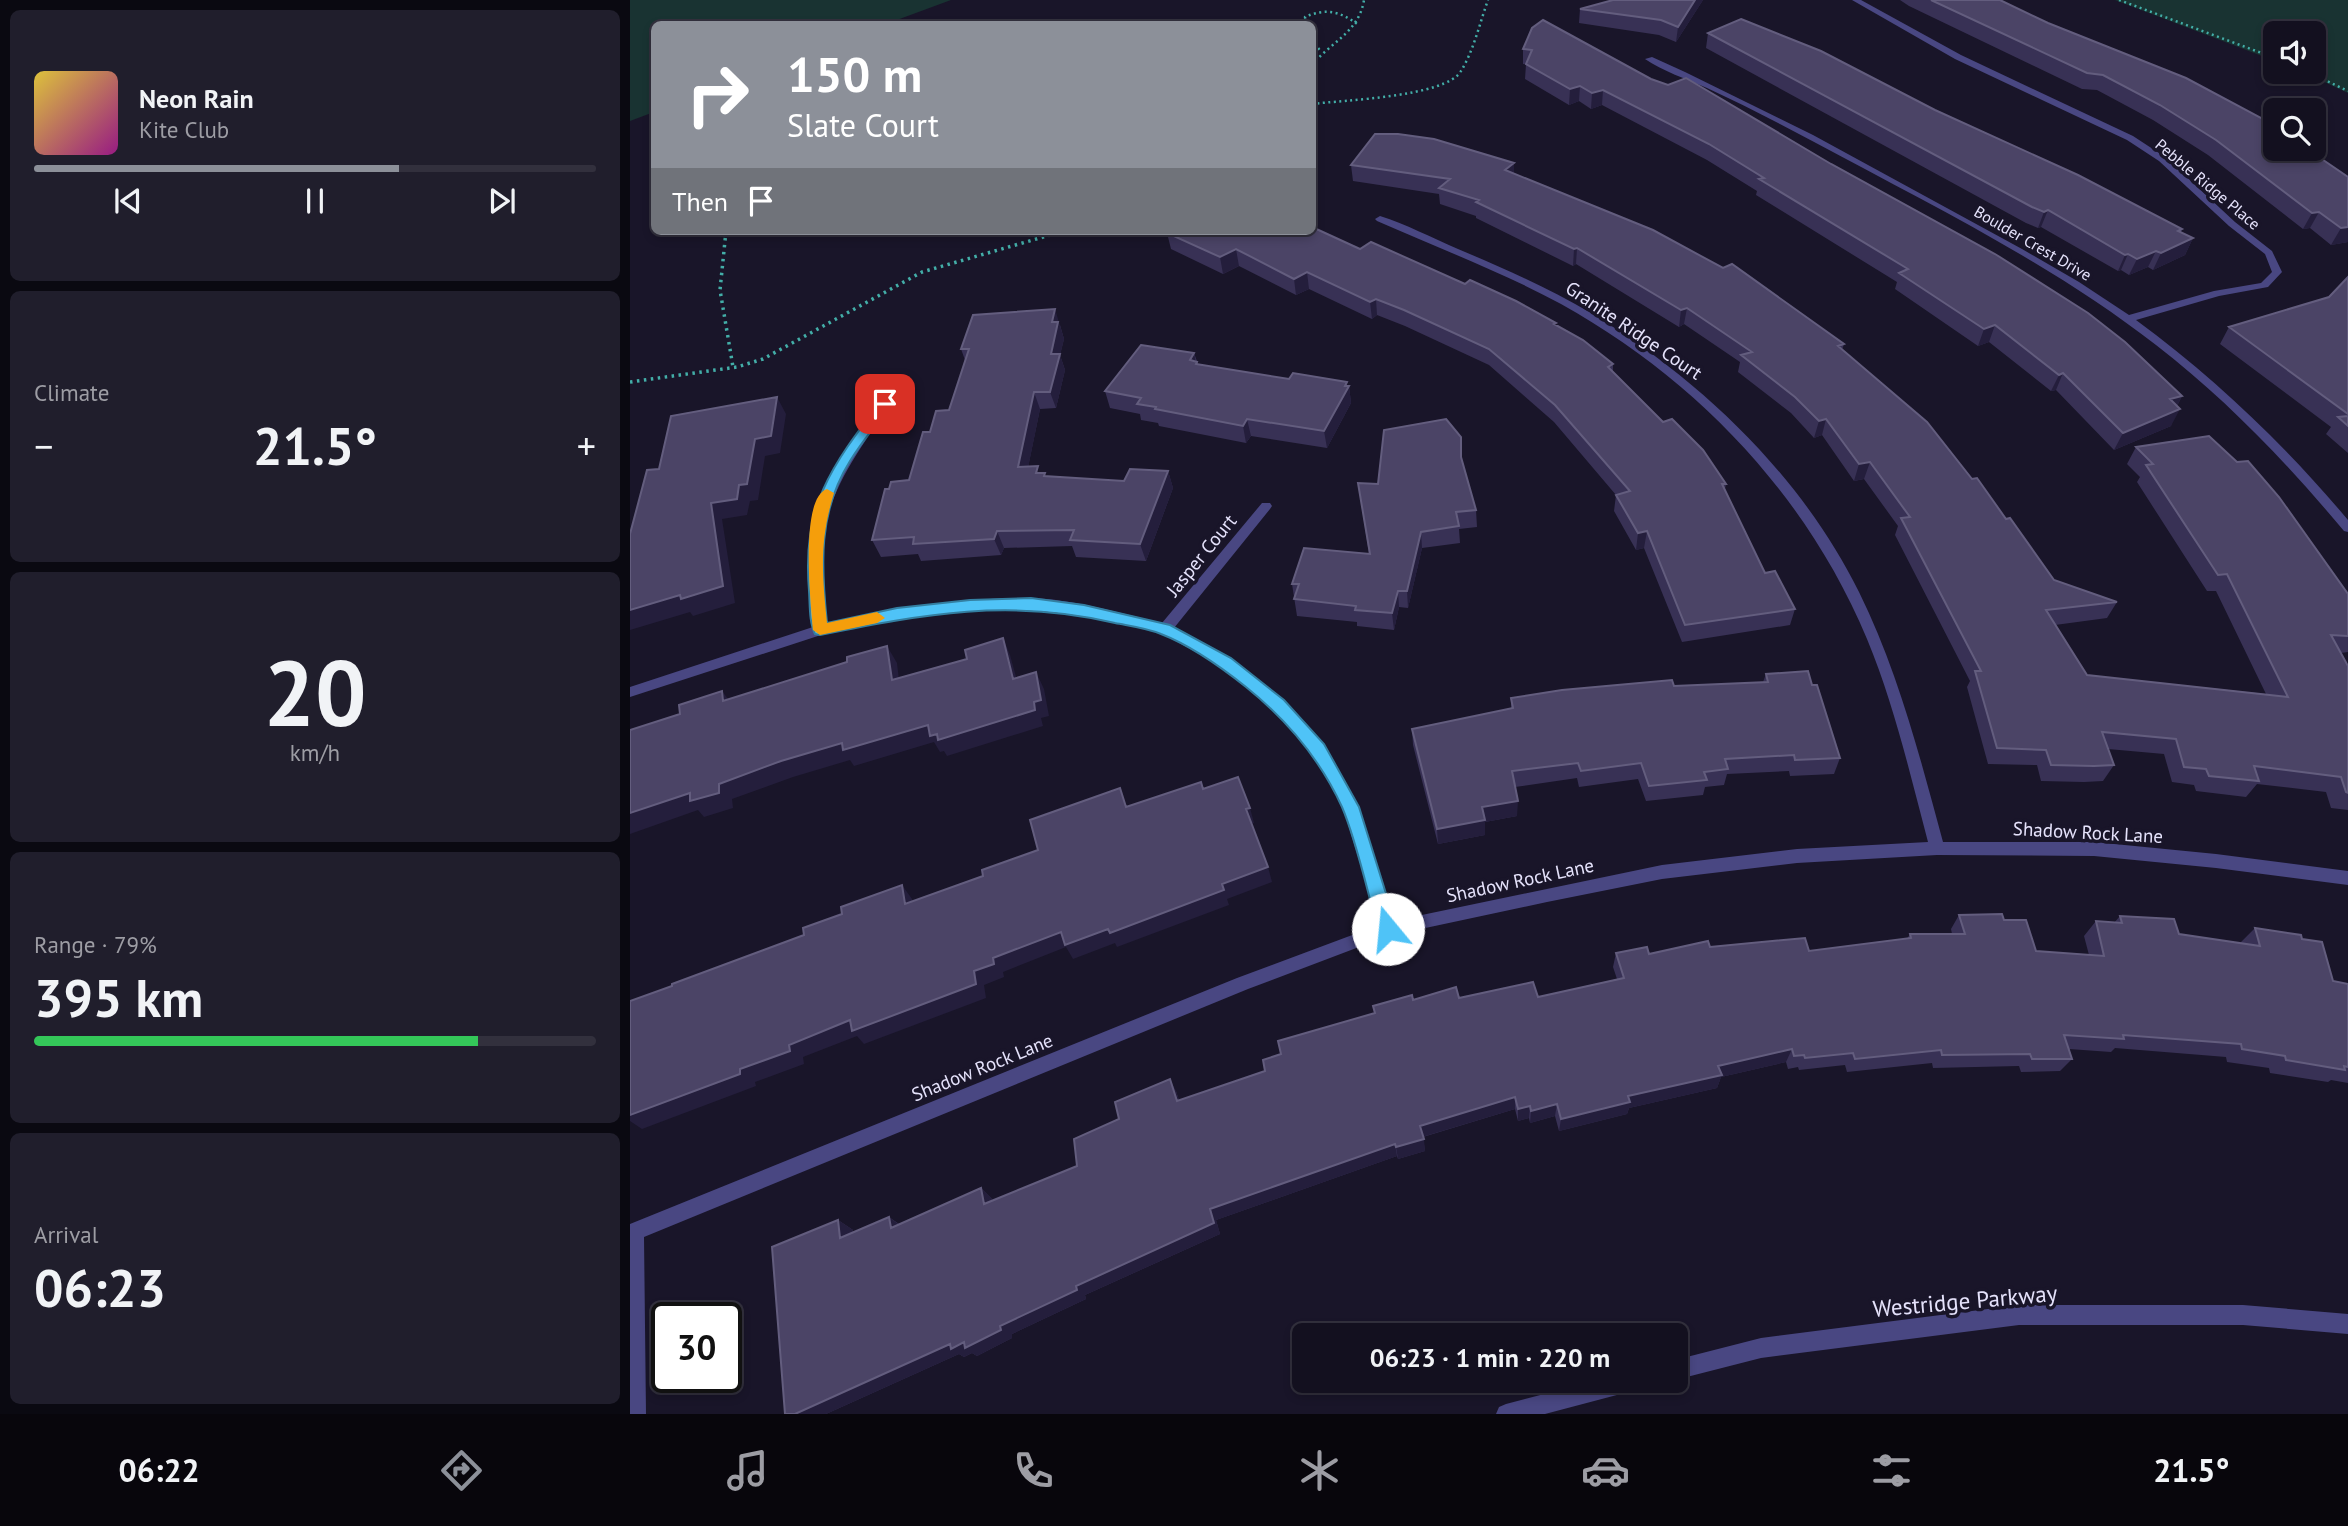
<!DOCTYPE html>
<meta charset="utf-8">
<style>
:root{--surface:#13101f;--page:#201e2c;--text:#f1f3f6;--muted:#9d9da4;--line:#32303d;--accent:#8c9099}
body{margin:0;font-family:"PT Sans",sans-serif;background:var(--page);color:var(--text);height:100vh;display:flex;flex-direction:column;font-size:26px;white-space:nowrap}
*{box-sizing:border-box;margin:0}
p{font-size:23px;color:var(--muted)}
.icon{flex:none;width:38px;height:38px;fill:none;stroke:currentColor;stroke-width:2;stroke-linecap:round;stroke-linejoin:round}
.map{position:relative;flex:1;overflow:hidden}
.panel{display:flex;flex-direction:column;gap:10px;padding:10px;background:#0a0911;width:630px}
.panel>*{flex:none}
.top-card{position:absolute;left:21px;top:21px;width:665px;height:214px;border-radius:10px;box-shadow:0 4px 10px #0003,0 0 0 2px var(--line);background:#8c9099;color:#fff;overflow:hidden}
.buttons{position:absolute;left:1633px;top:21px;display:grid;gap:14px}
.buttons a{display:grid;place-items:center;width:63px;height:63px;border-radius:10px;background:var(--surface);box-shadow:0 4px 10px #0003,0 0 0 2px var(--line);font-size:35px}
.speed{position:absolute;left:21px;top:1302px;display:flex;gap:14px;font-size:35px;font-weight:700;text-align:center}
.speed>*{display:grid;place-content:center;width:91px;height:91px;border-radius:50%;background:var(--surface);box-shadow:0 4px 10px #0003,0 0 0 2px var(--line);line-height:1}
.speed .limit{border:4px solid #111;border-radius:10px;background:#fff;color:#111}
.pin{position:absolute;display:grid;place-items:center;width:60px;height:60px;color:#fff;margin:-30px;border-radius:14px;box-shadow:0 4px 10px #0006}
.me{position:absolute;width:77px;margin:-38px;rotate:343deg;stroke-linejoin:round;filter:drop-shadow(0 0 5px #0008)}
.turn{display:flex;align-items:center;gap:24px;height:147px;padding:0 21px;font-size:32px}
.turn .icon{width:91px;height:91px;stroke-width:2.5}
.turn b{display:block;font-size:49px;line-height:60px}
.then{display:flex;align-items:center;height:66px;padding:0 21px;background:#0003;gap:14px;font-size:26px}
.big{font-size:52px;font-weight:600;line-height:1.1}
.panel .widget{flex:1;display:flex;flex-direction:column;justify-content:center;gap:10px;min-width:0;padding:0 24px;border-radius:10px;background:var(--page)}
.panel .dial{align-items:center;gap:0}
.dial b{font-size:91px;line-height:1}
.song{display:flex;align-items:center;gap:21px}
.cover{width:84px;height:84px;border-radius:10px;background:linear-gradient(135deg,hsl(50 70% 55%),hsl(310 70% 35%))}
.played{height:7px;border-radius:4px;background:linear-gradient(90deg,var(--accent) 65%,var(--line) 65%)}
.keys{display:flex;justify-content:space-around;direction:ltr}
.heat{display:flex;justify-content:space-between;align-items:center;font-size:38px;direction:ltr}
.charge{height:10px;border-radius:5px;background:linear-gradient(90deg,#34c759 79%,var(--line) 0)}
.trip{position:absolute;left:662px;top:1323px;width:396px;height:70px;border-radius:10px;background:var(--surface);box-shadow:0 4px 10px #0003,0 0 0 2px var(--line);font-weight:600;line-height:70px;text-align:center}
.tab-bar{display:flex;height:112px;justify-content:space-around;align-items:center;background:#08060c;color:var(--muted)}
.tab-bar .icon{width:49px;height:49px}
.tab-bar .on{color:var(--accent)}
.tab-bar b{font-size:32px;color:var(--text)}
main{display:flex;flex:1;min-height:0}
.map>svg:first-child{display:block}
.green{fill:#193332}
.lines{fill:none;stroke-linecap:round;stroke-linejoin:round}
.path-far1{stroke:#43aea8;stroke-width:2.5;stroke-dasharray:2 3.5;stroke-linecap:butt}
.path{stroke:#43aea8;stroke-width:3.5;stroke-dasharray:2.5 4.5;stroke-linecap:butt}
.minor{fill:#494782;fill-rule:evenodd}
.tertiary{fill:#494782;fill-rule:evenodd}
.wall{fill:#383155}
.shaded-wall{fill:#241e3c}
.building{fill:#4b4466;stroke:#635d7e;stroke-width:2}
.route{fill:#4fc3f7;stroke:#337fa1;stroke-width:2}
.slow{fill:#f59e0b}
.labels{text-anchor:middle;stroke-width:7;stroke-linejoin:round;paint-order:stroke}
.far-street-label{font-size:16px;fill:#e5e2fb;stroke:#191529}
.street-label{font-size:19px;fill:#e5e2fb;stroke:#191529}
.near-street-label{font-size:23px;fill:#e5e2fb;stroke:#191529}
</style>
<main>
<section class="panel">
<div class="widget">
<div class="song"><i class="cover"></i><div><b>Neon Rain</b><p>Kite Club</p></div></div>
<div class="played"></div>
<div class="keys"><svg class="icon" aria-label="previous" viewBox="0 0 24 24"><path d="M18 5L8 12l10 7zM5 5v14"/></svg><svg class="icon" aria-label="pause" viewBox="0 0 24 24"><path d="M8 5v14M16 5v14"/></svg><svg class="icon" aria-label="next" viewBox="0 0 24 24"><path d="M6 5l10 7-10 7zM19 5v14"/></svg></div>
</div>
<div class="widget"><p>Climate</p>
<div class="heat"><a>−</a><b class="big">21.5°</b><a>+</a></div>
</div>
<div class="widget dial"><b>20</b><p>km/h</p></div>
<div class="widget"><p>Range · 79%</p><b class="big">395 km</b><div class="charge"></div></div>
<div class="widget"><p>Arrival</p><b class="big">06:23</b></div>
</section>
<div class="map">
<svg width="1718" height="1414" viewBox="0 0 1718 1414">
<rect width="100%" height="100%" fill="#191529"/>
<!-- green -->
<path class="green" d="M0,0H321L256,24H24V112L0,121Z
M1485,0H1718V93L1673,72H1684V33H1645V61Z"/>
<g class="lines">
<!-- path-far1 -->
<path class="path-far1" d="M1489,0L1645,58
M676,24L675,17C695,8 710,11 727,24
M682,39L691,52
M682,65C701,42 729,32 734,0
M1678,72L1718,91
M682,104C713,100 816,97 831,71C844,50 850,22 858,0"/>
<!-- path -->
<path class="path" d="M96,231L90,290L103,367
M0,382L107,367L133,359L292,272L434,231"/>
<!-- minor -->
<path class="minor" d="M1222,0H1231L1331,55L1503,136L1535,157L1605,222L1642,251L1652,272L1638,287L1589,296L1506,320C1585,378 1655,445 1718,520V532L1714,531C1657,463 1596,399 1526,345C1422,264 1301,205 1186,143C1150,124 1114,105 1077,88C1057,79 1032,71 1015,59L1022,57L1055,72L1183,135L1392,249L1449,282L1499,315L1584,291L1631,283L1642,272L1635,254L1599,226L1529,161L1497,140L1325,59Z
M750,216C776,224 802,238 828,249C873,268 919,288 961,313C1071,380 1171,475 1229,592C1268,671 1290,757 1313,842H1464L1586,854L1718,871V885L1586,868L1464,856L1307,855L1167,863L1032,879L917,902L758,936L618,989L14,1237L16,1414H0V1224L607,978L749,925L713,808L683,753L644,709L591,666L531,633L454,615L401,608L339,610L267,619L191,635L0,697V687L183,627C181,607 178,587 178,568C178,502 213,452 251,402H259L261,404C225,455 191,500 190,565C190,584 194,604 196,624C263,610 331,597 399,598C444,599 489,613 532,623L632,503H640L642,506L640,509L544,628L601,658L654,701L693,745L727,807L763,921L1032,865L1167,849L1298,842C1280,774 1264,704 1237,639C1177,495 1066,379 931,304C872,272 808,248 747,221L745,219Z"/>
<!-- tertiary -->
<path class="tertiary" d="M1389,1305H1613L1718,1314V1334L1613,1325H1389L1131,1358L1045,1380V1360L1131,1338Z
M964,1381H1012L1009,1388L1002,1391L915,1414H866L869,1407L876,1404Z"/>
</g>
<!-- wall -->
<path class="wall" d="M1073,0L1046,42L1029,35L949,23L950,9Z
M1270,0H1370L1718,177V242L1701,245L1680,228L1673,229L1578,155L1523,120L1467,90L1452,89L1279,6Z
M902,28L1552,396L1547,406L1541,426L1484,450L1426,390L1421,391L1359,342L1348,346L1265,289L1267,282L1126,195L1127,191L1077,160L972,105L961,109L949,101L939,105L895,79L896,64H893V49Z
M1078,33L1305,110L1552,229L1551,232L1563,238L1555,255L1523,270L1518,267L1499,275L1491,270L1488,271L1411,227L1408,228L1396,223L1076,48Z
M721,165L884,174L1214,344L1212,350L1342,479L1376,519L1424,580L1487,602L1477,618L1425,625L1457,675L1636,694L1586,591H1577L1507,482L1510,477L1497,464L1506,447L1718,594V652L1711,653L1718,666V810L1701,808L1696,792L1627,784L1616,797L1566,791L1564,785L1542,782L1534,754L1478,749L1484,765L1473,781L1454,782L1411,781L1407,765L1358,764L1337,687L1340,681L1265,535L1268,526L1234,479L1224,481L1192,435L1184,438L1161,413L1108,372L1110,362L1054,324L1049,327L946,264L943,266L846,218V216L810,204L809,194L723,181Z
M537,233L730,249L926,325L983,364V371L1096,484L1095,489L1135,573L1165,609L1160,625L1052,642L1014,548L1006,550L984,511L986,495L924,422L859,365L775,326L747,315L742,319L679,289L666,295L609,266L593,274L541,249Z
M1718,277V453L1696,434L1701,427L1590,344L1599,327L1699,297Z
M430,325L434,339L430,355L435,370L426,408L410,409L398,467L416,476L494,481L538,471L543,488L516,561L446,557L442,546L374,548L371,555L291,561L288,554L251,557L242,540L259,489L279,480L300,432L319,410L335,360L331,349Z
M564,353L568,364L659,379L719,386L721,403L697,448L621,436L616,443L529,426L528,423L511,420L510,414L480,408L475,391Z
M831,457L846,510L847,527L829,529L830,543L792,548L778,608L769,607L764,630L727,626V622L667,616L662,584L739,554L728,483L748,484Z
M1136,674L1182,685L1210,758L1204,774L1160,776L1159,771L1097,774L1094,785L1075,787L1073,795L1016,801L1008,779L949,787L947,778L885,787L887,816L855,822V835L808,844L783,745L782,729L881,709V698L1044,686L1133,682Z
M1329,915L1374,920L1406,951L1459,955L1454,936L1466,921L1484,923L1490,916L1549,934L1611,943V942L1625,928L1672,939L1703,981L1718,984V1083L1701,1080L1698,1082L1640,1073L1639,1068L1597,1062L1596,1057L1485,1048L1481,1052L1439,1049L1442,1059L1430,1071L1391,1072L1389,1066L1303,1068L1302,1063L1217,1072L1215,1065L1169,1070L1168,1067L1158,1069L1156,1062L1091,1077L1087,1088L999,1108L997,1114L929,1131L925,1116L900,1123L899,1118L888,1121L885,1109L793,1137L795,1151L768,1159L767,1156L586,1220L590,1234L455,1295L456,1299L382,1334V1338L347,1356L342,1353L334,1357L329,1354L196,1414H155L208,1220L223,1230V1232L259,1217L269,1224L351,1188L362,1199V1201L447,1166L489,1119L546,1091L549,1100L635,1071L651,1054L744,1013L743,1006L783,1000L829,998L908,997L987,979L983,967L986,953L1019,954L1080,947L1179,951L1277,939L1280,934H1322L1321,929Z"/>
<!-- shaded-wall -->
<path class="shaded-wall" d="M1065,0H1073L1046,42L1048,27Z
M950,86L949,101L939,105L940,89Z
M973,90L972,105L961,109L962,93Z
M884,163V179L875,170Z
M1418,210L1411,227L1408,228L1414,212Z
M1689,212L1680,228L1673,229L1682,213Z
M1718,227V242L1701,245L1711,228Z
M1563,238L1555,255L1523,270L1531,253Z
M947,248L946,264L943,266L944,249Z
M606,249L609,266L593,274L590,257Z
M1526,251L1518,267L1499,275L1507,259Z
M1498,254L1491,270L1488,271L1495,255Z
M677,272L679,289L666,295L664,279Z
M746,299L747,315L742,319L740,302Z
M1057,308L1054,324L1049,327L1051,310Z
M425,309L434,339L430,355L435,370L426,408L420,392L422,322Z
M1365,325L1359,342L1348,346L1354,329Z
M564,353L566,363L567,362L571,379L560,360Z
M1433,373L1426,390L1421,391L1429,375Z
M717,382V389L719,386L721,403L697,448L694,431Z
M404,392L410,409L395,483L388,467Z
M1552,396L1544,412L1550,409L1541,426L1484,450L1493,433L1540,399Z
M147,397L156,414L150,453L135,456L128,500L120,501L117,515L92,519L105,603L63,616L60,612L0,630V610L81,503L109,485L125,439Z
M617,419L621,436L616,443L613,426Z
M1196,419L1192,435L1184,438L1189,421Z
M1240,462L1234,479L1224,481L1229,464Z
M538,471L543,488L516,561L510,544Z
M367,531L374,548L371,555L364,539Z
M1017,531L1014,548L1006,550L1008,533Z
M791,532L792,548L778,608L777,591Z
M768,591L769,607L764,630L762,613Z
M373,638L380,655L391,695L383,679Z
M257,646L267,663L271,697L262,680Z
M406,672L414,689L419,716L411,718L413,726L317,756L314,751L310,752L304,742L224,766L220,760L163,777L102,799L103,808L74,817L68,810L0,834V813L89,784L151,761L212,743L404,702Z
M92,691L104,707L93,701Z
M888,801L887,816L855,822V835L808,844L807,829L852,807Z
M620,808L624,823L620,824L616,809Z
M638,867L642,882L597,899L599,905L487,947L485,943L443,959L436,947L373,972L374,977L354,985L356,998L234,1044L227,1036L173,1057L174,1064L125,1082L126,1086L12,1129L0,1121V1106L110,1069L159,1045L344,971L363,958L431,932L592,884Z
M272,885L282,899L286,918L275,904Z
M1162,1049L1156,1062L1091,1077L1087,1088L999,1108L997,1114L929,1131L931,1119L1088,1066Z
M540,1079L546,1091L553,1113L547,1101Z
M885,1097V1109L792,1137L790,1126Z
M927,1104L925,1116L900,1123L901,1111Z
M900,1106L899,1118L888,1121V1109Z
M794,1139L795,1151L768,1159L766,1147Z
M765,1144L767,1156L586,1220L590,1234L455,1295L456,1299L382,1334V1338L347,1356L342,1353L334,1357L329,1354L196,1414H165L320,1344L334,1342L370,1326L446,1286L580,1209Z
M351,1188L362,1199L365,1215L354,1204Z
M259,1217L272,1227L261,1228Z
M208,1220L223,1230L224,1248L210,1238Z"/>
<!-- building -->
<path class="building" d="M983,0H1065L1048,27L1031,20L950,9Z
M1301,0H1370L1418,23L1556,78L1635,120L1645,126V149H1677L1718,177V227L1711,228L1689,212L1682,213L1586,140L1530,105L1473,75L1457,73Z
M1111,19L1191,51L1305,110L1448,175L1552,229L1548,231L1563,238L1531,253L1526,251L1507,259L1498,254L1495,255L1418,210L1414,212L1402,207L1078,33Z
M913,20L1021,79L1038,85L1056,78L1201,164L1365,254L1458,313L1495,342L1552,396L1540,399L1550,409L1493,433L1433,373L1429,375L1365,325L1354,329L1269,273L1278,269L1129,179L1134,178L1079,144L973,90L962,93L950,86L940,89L896,64L902,50L893,49L902,28Z
M745,134H768L804,139L884,163L875,170L1023,230L1093,268L1102,264L1214,344L1208,346L1297,422L1342,479L1347,478L1376,519L1380,518L1424,580L1487,602L1416,610L1457,675L1658,697L1597,574L1588,575L1516,465L1523,464L1506,447L1579,436L1607,462L1618,461L1649,497L1718,594V636L1701,635L1718,666V793L1716,792L1711,777L1624,766L1629,781L1579,776L1576,769L1554,767L1546,739L1472,732L1484,765L1464,766L1421,765L1416,750L1367,748L1345,671H1351L1271,518L1280,517L1240,462L1229,464L1196,419L1189,421L1165,397L1111,355L1122,352L1057,308L1051,310L947,248L944,249L846,202L849,200L809,188L820,179L721,165Z
M682,227L730,249L741,242L835,284L840,280L886,301L926,323L924,324L953,340L983,364L978,367L1033,422L1042,419L1073,450L1096,484H1092L1135,573L1145,571L1165,609L1055,625L1017,531L1008,533L986,495L1000,491L925,405L859,349L774,310L746,299L740,302L677,272L664,279L606,249L590,257L537,233L541,231H682Z
M1718,277V414L1599,327L1699,297Z
M425,309L422,322H428L421,354H430L420,392H404L388,467L408,466L406,473H415L414,476L494,481L500,469L538,471L510,544L440,540L444,530L367,531L364,539L283,544L284,537L242,540L255,489H259L261,482L279,480L293,432H300L306,411L319,410L339,349H331L343,315Z
M511,345L564,353L560,360L567,362L566,364L659,379L663,373L717,382L715,386H719L694,431L617,419L613,426L525,409L526,407L507,404L511,398L475,391Z
M147,397L141,436L125,439L117,484L109,485L107,499L81,503L93,586L51,599L50,595L0,610V534L17,470L29,469L41,416Z
M1718,416V426L1708,417Z
M816,419L831,437V457L846,510L826,512L829,526L791,532L777,591H768L762,613L725,610L726,606L664,599L669,584H662L674,548L740,554L728,483L748,484L754,430Z
M373,638L383,679L406,672L411,700L404,702L405,710L308,740L307,734L300,736L298,725L213,750L212,743L151,761L89,784V793L60,801V793L0,813V730L50,714L49,705L92,691L93,701L217,662V657L257,646L262,680L337,659L335,650Z
M1178,671L1182,685H1187L1210,758L1165,760L1164,755L1095,759L1098,769L1074,772L1077,780L1019,786L1011,763L951,771L948,763L882,771L888,801L852,807L855,820L807,829L782,729L883,708L881,698L932,690L1042,680L1044,686L1138,682L1136,674Z
M608,777L620,808L616,809L638,867L592,884L594,890L480,933L478,929L435,945L431,932L363,958L364,964L344,971L346,984L222,1031L220,1020L159,1045L160,1051L110,1069V1074L0,1115V1001L42,986V984L174,935L173,928L212,914L211,907L272,885L275,904L353,876L352,870L408,850L400,820L490,788L496,807L571,782L573,789Z
M1372,914L1374,920H1396L1406,951L1474,956L1466,921L1492,923L1490,916L1544,919L1549,934L1630,946L1625,928L1671,935L1672,939L1692,942L1703,981L1718,984V1067L1714,1066L1715,1070L1656,1060L1655,1056L1612,1049L1611,1044L1493,1035L1494,1039L1434,1035L1442,1059H1402L1400,1054L1312,1055L1311,1050L1225,1059L1223,1053L1175,1058L1174,1055L1164,1056L1162,1049L1088,1066L1092,1075L998,1096L1000,1102L931,1119L927,1104L901,1111L900,1106L888,1109L885,1097L790,1126L794,1139L766,1147L765,1144L580,1209L584,1223L446,1286L447,1290L370,1326L371,1330L335,1348L334,1342L321,1349L320,1344L165,1414H155L142,1247L208,1220L210,1238L259,1217L261,1228L351,1188L354,1204L447,1166L444,1139L489,1119L485,1102L540,1079L547,1101L635,1071L633,1060L651,1054L648,1041L745,1013L743,1006L782,995L783,1000L826,987L829,998L903,982L908,997L994,978L986,953L1017,947L1019,954L1078,941L1080,947L1175,938L1179,951L1281,938L1280,934H1335L1329,915Z"/>
<!-- route -->
<path class="route" d="M255,400L261,404C248,423 232,441 220,461C188,512 191,565 197,623L267,608L340,600L401,598L454,605L540,625L601,658L654,700L694,744L729,807L767,929L764,935L758,937L751,935L748,929C737,891 727,842 712,807C690,759 657,720 616,687C591,667 562,646 531,634C517,628 500,626 485,623C380,598 294,614 190,635L185,634C179,622 180,605 179,591C172,505 201,467 251,401Z"/>
<!-- slow -->
<path class="slow" d="M197,489L204,493C189,542 192,573 197,623L247,612L255,618L247,623L190,635L183,630C181,605 169,498 197,489Z"/>
<g class="labels">
<!-- far-street labels -->
<g class="far-street-label">
<text transform="translate(1578 184) rotate(40)" y="6">Pebble Ridge Place</text>
<text transform="translate(1403 243) rotate(30)" y="6">Boulder Crest Drive</text>
</g>
<!-- street labels -->
<g class="street-label">
<text transform="translate(1004 330) rotate(34)" y="7">Granite Ridge Court</text>
<text transform="translate(571 555) rotate(-51)" y="7">Jasper Court</text>
<text transform="translate(1458 832) rotate(3)" y="7">Shadow Rock Lane</text>
<text transform="translate(890 880) rotate(-12)" y="7">Shadow Rock Lane</text>
<text transform="translate(352 1067) rotate(-22)" y="7">Shadow Rock Lane</text>
</g>
<!-- near-street labels -->
<g class="near-street-label">
<text transform="translate(1335 1301) rotate(-5)" y="8">Westridge Parkway</text>
</g>
</g>
</svg>
<div class="buttons">
<a><svg class="icon" aria-label="sound" viewBox="0 0 24 24"><path d="M4 9h4l5-4v14l-5-4H4zM17 9q2 3 0 6"/></svg></a>
<a><svg class="icon" aria-label="search" viewBox="0 0 24 24"><circle cx="10" cy="10" r="6"/><path d="M15 15l6 6"/></svg></a>
</div>
<div class="speed"><div class="limit">30</div></div>
<div class="pin" style="left:255px;top:404px;background:#d93025"><svg class="icon" aria-label="arrive" viewBox="0 0 24 24"><path d="M6 21V4h12l-3 4 3 4H6"/></svg></div>
<svg class="me" style="left:758px;top:929px" viewBox="-20 -20 40 40"><circle r="19" fill="#fff"/><path d="M0-13L10 11 0 6-10 11z" fill="#4fc3f7"/></svg>
<div class="trip">06:23 · 1 min · 220 m</div>
<div class="top-card">
<div class="turn"><svg class="icon" aria-label="right" viewBox="0 0 24 24"><path d="M7 20v-9h11M14 6l5 5-5 5"/></svg><div><b>150 m</b>Slate Court</div></div>
<div class="then">Then<svg class="icon" aria-label="arrive" viewBox="0 0 24 24"><path d="M6 21V4h12l-3 4 3 4H6"/></svg></div>
</div>
</div>
</main>
<nav class="tab-bar">
<b>06:22</b>
<svg class="icon on" aria-label="directions" viewBox="0 0 24 24"><path d="M12 3l9 9-9 9-9-9zM9 14v-3h6M13 9l2 2-2 2"/></svg>
<svg class="icon" aria-label="music" viewBox="0 0 24 24"><path d="M9 18V5l10-2v13"/><circle cx="6" cy="18" r="3"/><circle cx="16" cy="16" r="3"/></svg>
<svg class="icon" aria-label="phone" viewBox="0 0 24 24"><path d="M5 4h4l2 5-3 2q2 4 5 5l2-3 5 2v4C11 20 4 13 5 4z"/></svg>
<svg class="icon" aria-label="climate" viewBox="0 0 24 24"><path d="M12 3v18M4 7l16 10M4 17L20 7"/></svg>
<svg class="icon" aria-label="car" viewBox="0 0 24 24"><path d="M5 17H2v-5l4-1 3-4h7l3 4 3 1v5h-3M9 17h6M6 11h13"/><circle cx="7" cy="17" r="2"/><circle cx="17" cy="17" r="2"/></svg>
<svg class="icon" aria-label="filters" viewBox="0 0 24 24"><path d="M4 7h16M4 17h16"/><circle cx="9" cy="7" r="2"/><circle cx="15" cy="17" r="2"/></svg>
<b>21.5°</b>
</nav>
